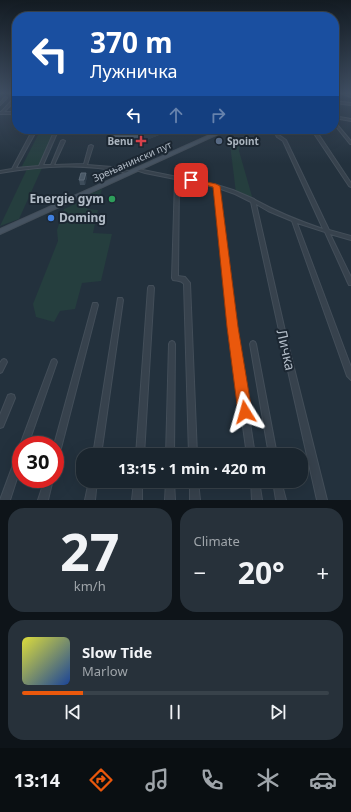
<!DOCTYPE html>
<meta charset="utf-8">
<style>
:root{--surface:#1a252e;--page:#27313a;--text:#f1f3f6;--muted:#9fa5aa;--line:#38424a;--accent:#ea580c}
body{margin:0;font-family:"Noto Sans",sans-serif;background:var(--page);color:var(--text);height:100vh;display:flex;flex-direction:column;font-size:15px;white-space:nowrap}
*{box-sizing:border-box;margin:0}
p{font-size:13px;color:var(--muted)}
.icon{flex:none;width:22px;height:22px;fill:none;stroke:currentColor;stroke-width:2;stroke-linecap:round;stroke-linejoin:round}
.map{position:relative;height:500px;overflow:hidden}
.sheet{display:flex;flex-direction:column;gap:8px;padding:8px;background:#0e1419;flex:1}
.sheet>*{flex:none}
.banner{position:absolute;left:12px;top:12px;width:327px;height:122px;border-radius:16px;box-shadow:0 4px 16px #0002,0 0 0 1px var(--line);background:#1a4fa0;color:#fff;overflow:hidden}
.speed{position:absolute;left:12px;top:436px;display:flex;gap:8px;font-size:20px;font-weight:700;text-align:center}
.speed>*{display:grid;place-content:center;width:52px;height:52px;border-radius:50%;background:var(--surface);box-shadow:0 4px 16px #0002,0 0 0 1px var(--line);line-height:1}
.speed .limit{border:6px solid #d22;background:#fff;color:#111}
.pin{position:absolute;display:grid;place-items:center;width:34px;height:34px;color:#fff;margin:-17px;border-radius:8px;box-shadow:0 2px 6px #0006}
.me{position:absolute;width:44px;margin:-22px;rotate:352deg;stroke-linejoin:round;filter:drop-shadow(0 0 3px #0008)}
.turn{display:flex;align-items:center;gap:14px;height:84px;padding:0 12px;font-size:18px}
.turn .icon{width:52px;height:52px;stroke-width:2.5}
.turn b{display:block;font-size:28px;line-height:34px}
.lanes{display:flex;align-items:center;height:38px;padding:0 12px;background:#0003;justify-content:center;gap:20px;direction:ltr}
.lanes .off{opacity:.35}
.big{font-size:30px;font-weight:700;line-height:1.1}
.sheet .card{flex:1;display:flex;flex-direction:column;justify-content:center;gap:6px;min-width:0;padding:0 14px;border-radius:16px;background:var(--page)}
.sheet .dial{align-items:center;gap:0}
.dial b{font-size:52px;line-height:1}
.song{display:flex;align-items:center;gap:12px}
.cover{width:48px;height:48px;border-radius:6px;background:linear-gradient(135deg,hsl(60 70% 55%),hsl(220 70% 35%))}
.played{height:4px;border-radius:2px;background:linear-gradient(90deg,var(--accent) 20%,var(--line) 20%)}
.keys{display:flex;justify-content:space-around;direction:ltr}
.heat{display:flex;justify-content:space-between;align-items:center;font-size:22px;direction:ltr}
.sheet .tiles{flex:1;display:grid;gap:8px;grid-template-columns:1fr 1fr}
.card:last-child{grid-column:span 2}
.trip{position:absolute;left:76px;top:448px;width:232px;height:40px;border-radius:16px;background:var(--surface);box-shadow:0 4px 16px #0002,0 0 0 1px var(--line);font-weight:700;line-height:40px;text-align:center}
.tabs{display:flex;height:64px;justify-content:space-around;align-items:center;background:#0a0f12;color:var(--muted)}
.tabs .icon{width:28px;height:28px}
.tabs .active{color:var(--accent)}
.tabs b{font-size:18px;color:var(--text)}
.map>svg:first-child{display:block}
.green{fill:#253e3e}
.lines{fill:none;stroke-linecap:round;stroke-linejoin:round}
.stream{stroke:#16293b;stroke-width:1}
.minor-casing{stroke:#434e59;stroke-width:2}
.secondary-casing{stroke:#434e59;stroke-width:2}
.minor{fill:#37424d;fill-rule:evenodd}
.secondary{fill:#455260;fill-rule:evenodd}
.wall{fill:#3e4d5b}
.shaded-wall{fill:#2e3d4a}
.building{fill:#4a5967;stroke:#5b6976}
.route{fill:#ea580c;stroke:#983908}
.health-dot{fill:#e0444e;stroke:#1c2732;stroke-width:1.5}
.service-dot{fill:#5c6f8a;stroke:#1c2732;stroke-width:1.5}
.leisure-dot{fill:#2e9e5b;stroke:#1c2732;stroke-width:1.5}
.shop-dot{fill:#3f7fe0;stroke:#1c2732;stroke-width:1.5}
.labels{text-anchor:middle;stroke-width:4;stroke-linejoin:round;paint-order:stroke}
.far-poi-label{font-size:10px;font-weight:bold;fill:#b3bdc8;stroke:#1c2732;text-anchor:end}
.far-street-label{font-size:10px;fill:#b3bdc8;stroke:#1c2732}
.poi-label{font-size:12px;font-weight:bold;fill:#b3bdc8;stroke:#1c2732;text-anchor:end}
.near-street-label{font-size:14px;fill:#b3bdc8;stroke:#1c2732}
</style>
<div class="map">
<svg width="351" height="500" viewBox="0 0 351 500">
<rect width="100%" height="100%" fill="#23313d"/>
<!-- green -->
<path class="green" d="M17,126V129H45L44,131H55L39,166L21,168L40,131L14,130Z
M230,144H240L239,151L253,200L236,193Z
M42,168L19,219L0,226L27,169Z
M102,189L98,203L88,204L87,209L98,210L93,233L112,234L101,281L82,283L75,309L60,311L54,322L36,317L33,304L58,241L57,230L64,209L82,201V197Z"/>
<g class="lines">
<!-- stream -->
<path class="stream" d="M0,96L8,93"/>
<defs>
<path id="minor" d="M340,93H344L351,95V97Z
M16,96H17V99L4,112H17V114H0V112H1Z
M5,97L7,98L0,105V103Z
M334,101L351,103V105L334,103Z
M334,116L351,119V121L334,118Z
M334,121L351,141V144H350L334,124Z
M273,129H277L279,135L286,140L329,230L351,236V240L330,234L351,277V285H349L348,283L325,232L297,223L351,367V380L347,376L292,221L268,211L256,204L288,344L327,500H317L282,344L251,202L235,194L218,188L235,327L255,455H247L229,327L214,187L179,179L178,276L185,277L190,283L197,455H189L184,284C181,280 178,281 173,280L172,278L175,179L145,173L136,170L138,169L217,185L233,190L254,199L255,200C277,212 299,221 323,229L283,141L277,137Z
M311,129H315L351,183V187L349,186Z
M54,132L57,133L43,165H51L61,141L63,140L65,141L54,165L84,164L89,146L91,145L93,146L87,165L112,167L128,171L129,172L127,173C83,163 44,166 0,173V171L12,169L30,135L32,134L34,135L16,168L39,166Z
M149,286H153L154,288L144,455H136L148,288Z
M118,298H122L123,300L101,455H93Z
M93,303H97L98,305L59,456L58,459L55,460V445H54Z
M172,341L174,342L175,344L174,455H166L169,344L170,342Z
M253,341L255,342L256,344L277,455H269L250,344L251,342Z
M4,359L6,360L7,362L2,372L0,373V363L2,360Z
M54,359L56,360L57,362L28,445H21V448L20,445L51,362L52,360Z
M11,394L14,395L15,398L3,427L0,428V415L8,395Z
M21,450V466L10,500H0L17,454L18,451Z
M45,479H53L48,500H38Z
M89,481H97L95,500H85Z
M134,481H142V500H132Z
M166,481H174L175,500H165Z
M190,481H198L200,500H190Z
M251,481H259L262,500H252Z
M273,481H281L286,500H276Z"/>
<path id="secondary" d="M223,129H229L0,234V229Z"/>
</defs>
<!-- minor casing -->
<use href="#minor" class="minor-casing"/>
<!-- secondary casing -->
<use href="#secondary" class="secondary-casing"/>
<!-- minor -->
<use href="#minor" class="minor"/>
<!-- secondary -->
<use href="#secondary" class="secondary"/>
</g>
<!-- wall -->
<path class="wall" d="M159,135L139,143L111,142L110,136Z
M87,177L85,185H80L79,180Z"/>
<!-- shaded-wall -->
<path class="shaded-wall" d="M157,129H158L159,135L139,143L138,137Z
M169,129H180L169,131Z
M86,173L87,177L85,185L84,180Z"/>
<!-- building -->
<path class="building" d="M118,129H157L138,137L110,136L113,130H117Z
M81,173H86L84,180H79Z"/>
<!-- sky -->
<linearGradient id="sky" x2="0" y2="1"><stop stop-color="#131b22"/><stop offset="0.57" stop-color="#3f4e62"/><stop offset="1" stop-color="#3f4e62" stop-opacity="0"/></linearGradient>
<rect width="351" height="163" fill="url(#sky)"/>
<!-- route -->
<path class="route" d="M189,178L216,184L220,186L238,327L252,412L250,417L245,419L240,417L238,412L227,327L213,187L189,181Z"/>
<!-- markers -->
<path class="health-dot" d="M139 135h4v4h4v4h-4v4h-4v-4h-4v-4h4z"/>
<circle class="service-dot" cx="219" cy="141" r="4"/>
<circle class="leisure-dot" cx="112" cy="199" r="4"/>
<circle class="shop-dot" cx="51" cy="218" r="4"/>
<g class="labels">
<!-- far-poi labels -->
<g class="far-poi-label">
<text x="133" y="145">Benu</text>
<text x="227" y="145" text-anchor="start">Spoint</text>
</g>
<!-- far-street labels -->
<g class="far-street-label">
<text transform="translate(132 161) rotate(-24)" y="4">Зрењанински пут</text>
</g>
<!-- poi labels -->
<g class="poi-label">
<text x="104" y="203">Energie gym</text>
<text x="59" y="222" text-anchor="start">Doming</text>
</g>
<!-- near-street labels -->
<g class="near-street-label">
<text transform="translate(286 350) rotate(77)" y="5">Личка</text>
</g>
</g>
</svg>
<div class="speed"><div class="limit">30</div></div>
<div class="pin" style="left:191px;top:180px;background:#d93025"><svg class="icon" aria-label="arrive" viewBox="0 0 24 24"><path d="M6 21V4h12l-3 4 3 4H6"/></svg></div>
<svg class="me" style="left:245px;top:412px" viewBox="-20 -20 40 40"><path d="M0-17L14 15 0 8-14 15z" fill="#ea580c" stroke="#fff" stroke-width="4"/></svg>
<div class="trip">13:15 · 1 min · 420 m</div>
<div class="banner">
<div class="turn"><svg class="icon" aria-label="left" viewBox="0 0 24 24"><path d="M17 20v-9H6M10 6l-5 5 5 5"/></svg><div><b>370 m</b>Лужничка</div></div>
<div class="lanes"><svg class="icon" aria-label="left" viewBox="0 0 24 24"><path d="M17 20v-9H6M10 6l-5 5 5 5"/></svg><svg class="icon off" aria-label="ahead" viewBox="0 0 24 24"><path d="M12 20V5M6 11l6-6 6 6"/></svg><svg class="icon off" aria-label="right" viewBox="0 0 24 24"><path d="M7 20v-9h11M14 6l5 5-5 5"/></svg></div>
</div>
</div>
<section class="sheet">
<div class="tiles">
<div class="card dial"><b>27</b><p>km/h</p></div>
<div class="card"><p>Climate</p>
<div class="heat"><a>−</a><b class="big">20°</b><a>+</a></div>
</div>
<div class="card">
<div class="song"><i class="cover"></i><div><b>Slow Tide</b><p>Marlow</p></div></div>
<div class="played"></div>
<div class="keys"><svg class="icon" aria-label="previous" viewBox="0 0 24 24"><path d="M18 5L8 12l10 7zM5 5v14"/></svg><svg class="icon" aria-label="pause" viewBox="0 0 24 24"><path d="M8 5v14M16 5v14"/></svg><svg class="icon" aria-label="next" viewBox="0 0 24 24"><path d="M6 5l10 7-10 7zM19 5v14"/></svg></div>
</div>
</div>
</section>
<nav class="tabs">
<b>13:14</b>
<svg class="icon active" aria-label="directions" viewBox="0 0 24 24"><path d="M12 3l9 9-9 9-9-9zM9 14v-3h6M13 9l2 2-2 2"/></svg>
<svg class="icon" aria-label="music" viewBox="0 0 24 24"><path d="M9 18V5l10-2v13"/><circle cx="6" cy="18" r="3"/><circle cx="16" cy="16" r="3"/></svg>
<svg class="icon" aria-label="phone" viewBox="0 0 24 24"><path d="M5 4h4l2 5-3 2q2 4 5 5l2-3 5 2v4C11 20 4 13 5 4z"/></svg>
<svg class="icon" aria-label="climate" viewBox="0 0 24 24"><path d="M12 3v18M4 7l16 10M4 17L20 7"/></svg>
<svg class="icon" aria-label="car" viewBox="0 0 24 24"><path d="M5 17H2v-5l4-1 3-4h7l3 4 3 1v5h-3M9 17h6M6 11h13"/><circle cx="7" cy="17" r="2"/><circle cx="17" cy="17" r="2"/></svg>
</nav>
